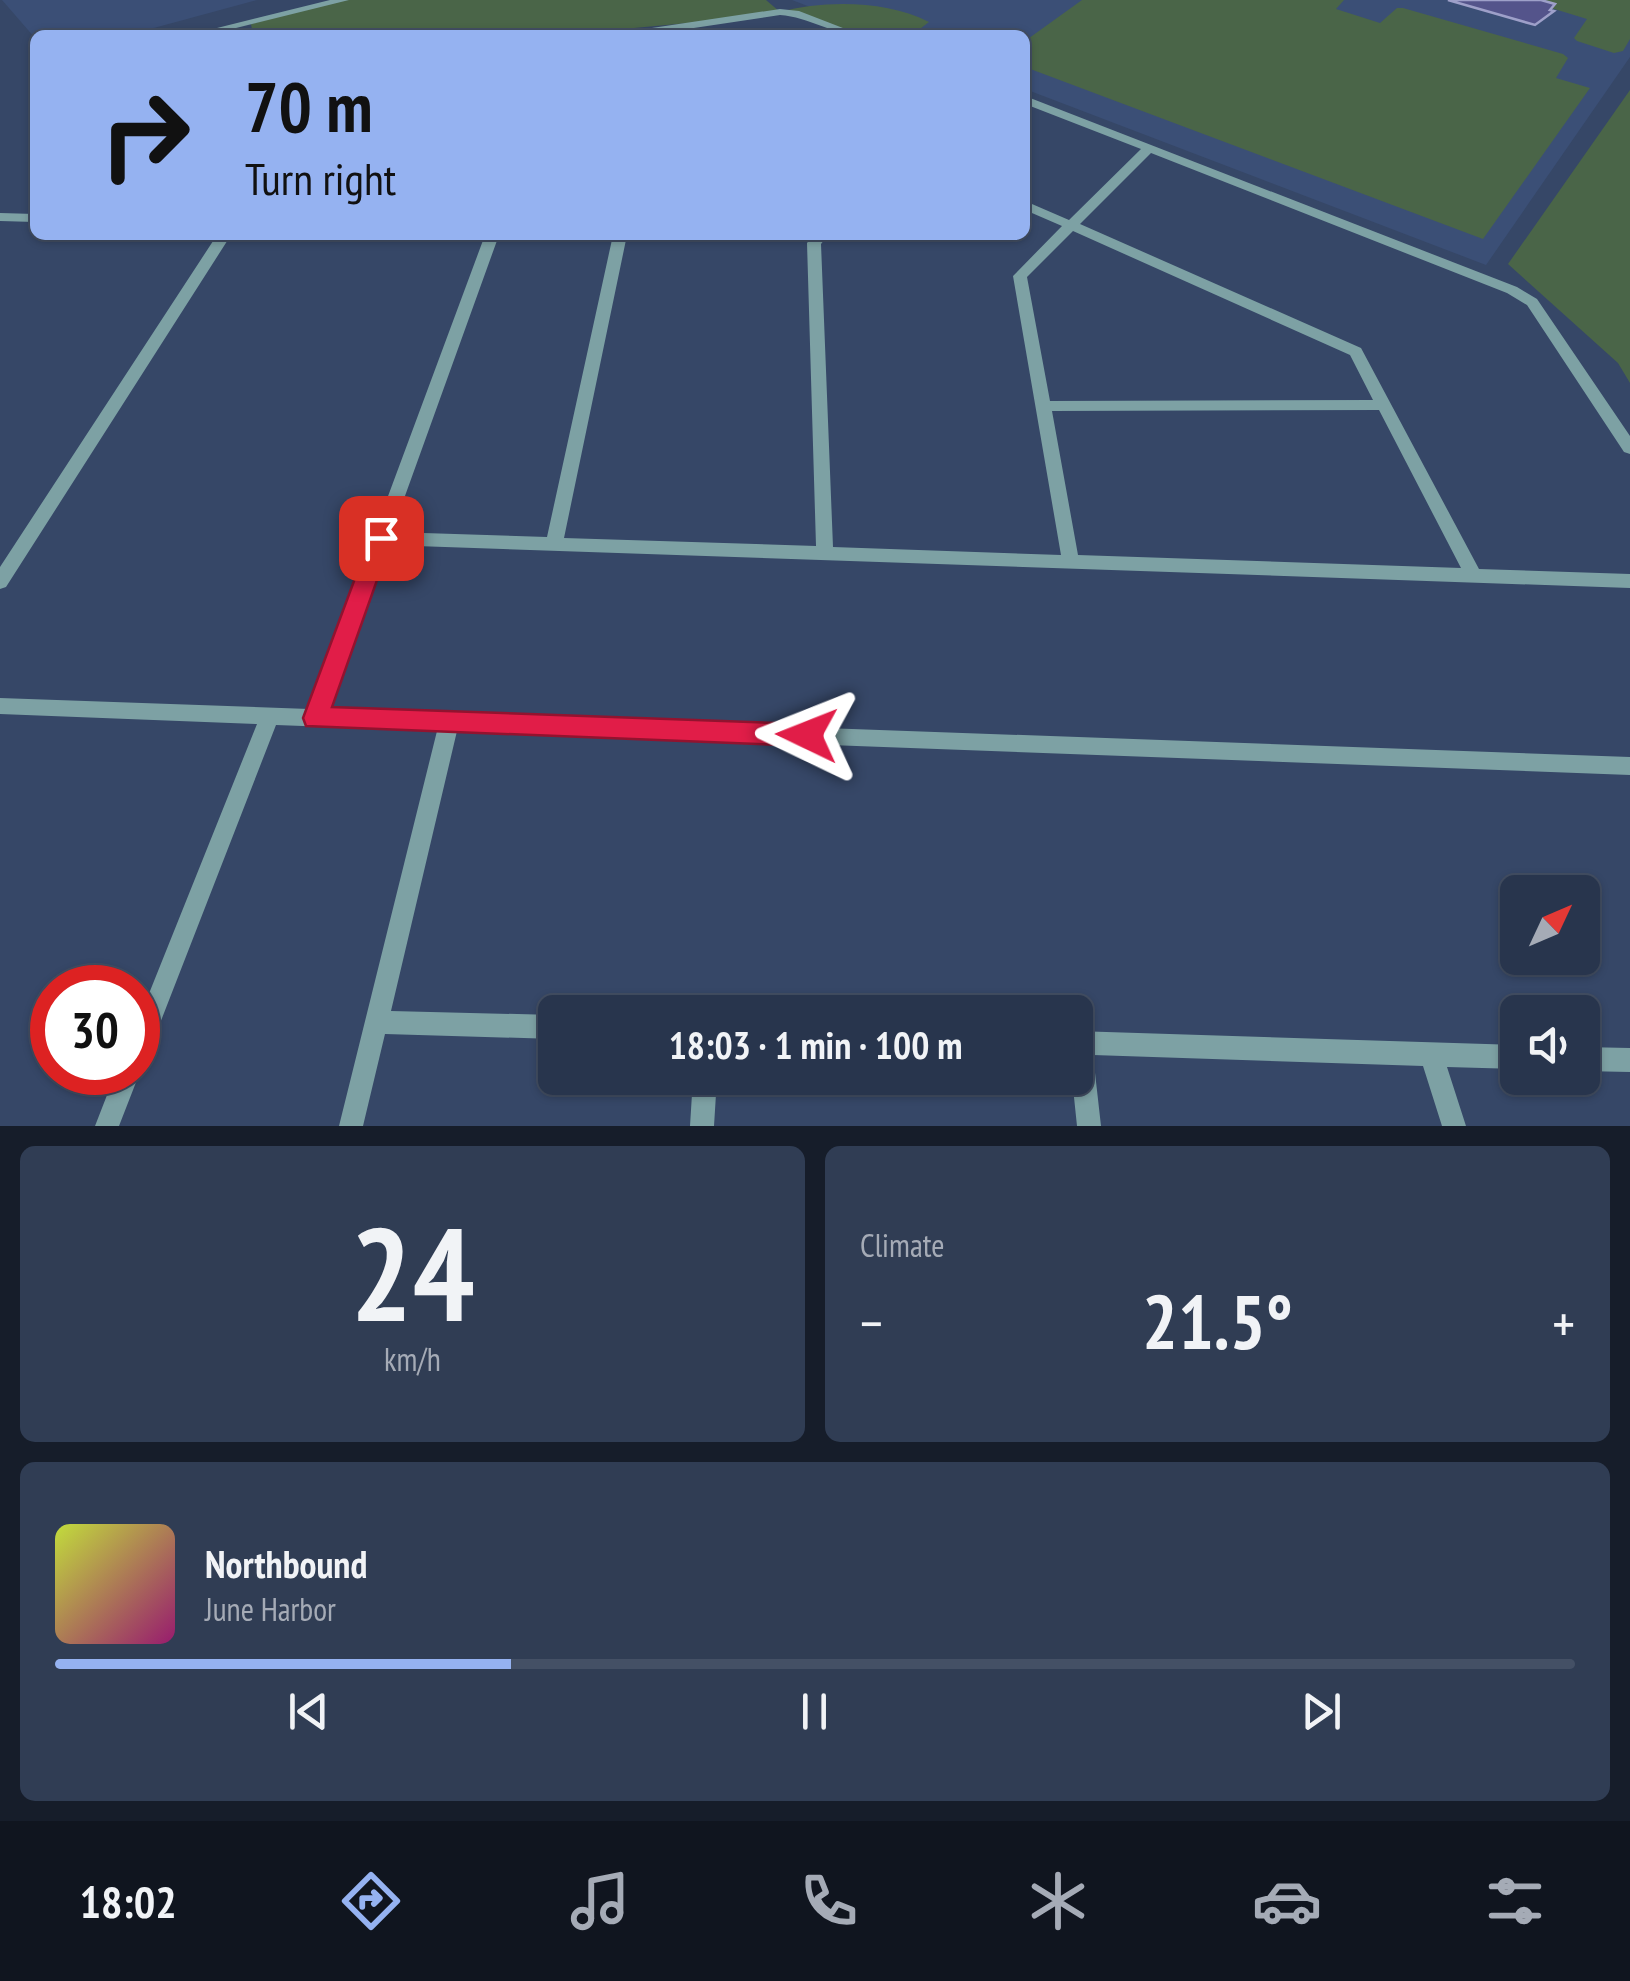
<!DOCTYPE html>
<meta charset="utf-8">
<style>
:root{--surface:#28354d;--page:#303d54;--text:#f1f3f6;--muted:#a5abb6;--line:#445065;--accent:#95b2f1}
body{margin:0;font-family:"PT Sans Narrow",sans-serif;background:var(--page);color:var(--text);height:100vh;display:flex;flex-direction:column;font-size:38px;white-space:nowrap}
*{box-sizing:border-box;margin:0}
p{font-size:32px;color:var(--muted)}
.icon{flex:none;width:55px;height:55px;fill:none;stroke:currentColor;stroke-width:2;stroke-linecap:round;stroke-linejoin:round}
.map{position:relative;height:1126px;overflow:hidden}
.drawer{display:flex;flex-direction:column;gap:20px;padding:20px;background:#161d2a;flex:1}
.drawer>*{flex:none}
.banner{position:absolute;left:30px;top:30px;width:1000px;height:210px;border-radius:15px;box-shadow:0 2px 8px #0004,0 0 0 2px var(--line);background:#95b2f1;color:#111;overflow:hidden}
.needle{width:65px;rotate:46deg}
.fabs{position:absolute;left:1500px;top:875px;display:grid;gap:20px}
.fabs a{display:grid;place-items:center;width:100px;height:100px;border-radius:15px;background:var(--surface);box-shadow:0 2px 8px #0004,0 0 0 2px var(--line);font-size:50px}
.speed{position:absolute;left:30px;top:965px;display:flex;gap:20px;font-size:50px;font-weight:700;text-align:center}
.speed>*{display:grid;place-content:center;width:130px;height:130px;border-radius:50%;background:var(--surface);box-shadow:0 2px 8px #0004,0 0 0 2px var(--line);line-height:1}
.speed .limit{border:15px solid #d22;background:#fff;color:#111}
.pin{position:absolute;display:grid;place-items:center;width:85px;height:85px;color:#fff;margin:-42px;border-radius:20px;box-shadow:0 5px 15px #0006}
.me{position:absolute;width:110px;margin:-55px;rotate:272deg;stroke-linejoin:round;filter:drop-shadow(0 0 8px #0008)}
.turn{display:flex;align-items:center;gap:35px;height:210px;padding:0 50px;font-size:45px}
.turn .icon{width:130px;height:130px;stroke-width:2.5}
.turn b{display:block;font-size:70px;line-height:85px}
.big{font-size:75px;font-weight:800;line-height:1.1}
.drawer .tile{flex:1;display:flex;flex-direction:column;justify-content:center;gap:15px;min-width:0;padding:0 35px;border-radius:15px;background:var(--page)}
.drawer .dial{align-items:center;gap:0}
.dial b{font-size:130px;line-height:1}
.song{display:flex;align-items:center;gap:30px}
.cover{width:120px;height:120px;border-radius:15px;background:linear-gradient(135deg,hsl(70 70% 55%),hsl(320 70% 35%))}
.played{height:10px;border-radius:5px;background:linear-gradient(90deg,var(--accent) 30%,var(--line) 30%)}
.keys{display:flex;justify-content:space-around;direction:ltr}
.heat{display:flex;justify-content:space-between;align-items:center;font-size:55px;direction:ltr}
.drawer .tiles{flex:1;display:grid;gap:20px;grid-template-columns:1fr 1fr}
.tile:last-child{grid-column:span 2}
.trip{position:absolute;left:538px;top:995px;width:555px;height:100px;border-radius:15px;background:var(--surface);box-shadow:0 2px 8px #0004,0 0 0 2px var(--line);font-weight:800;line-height:100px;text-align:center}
.tabs{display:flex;height:160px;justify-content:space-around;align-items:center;background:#10151f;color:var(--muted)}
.tabs .icon{width:70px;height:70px}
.tabs .on{color:var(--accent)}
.tabs b{font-size:45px;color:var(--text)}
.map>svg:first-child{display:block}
.built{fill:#3b4f76}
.green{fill:#4a6548}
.building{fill:#54548b;stroke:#9ea0c9;stroke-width:2.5}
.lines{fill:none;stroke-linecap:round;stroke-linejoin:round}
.minor{fill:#7da1a4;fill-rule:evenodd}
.route{fill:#e11d48;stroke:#92132f;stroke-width:2.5}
</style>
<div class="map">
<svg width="1630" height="1126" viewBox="0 0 1630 1126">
<rect width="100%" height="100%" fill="#364767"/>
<!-- built -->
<path class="built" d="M2,0H257L128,35L35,38Z
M792,0H1630V57L1486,265L1025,89V35H883Z"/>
<!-- green -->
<path class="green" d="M334,0H766L780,12C824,0 886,0 929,22L912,35H856L795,13L558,35H253L251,24Z
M1082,0H1344L1336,9L1380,23L1397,8H1403L1563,54L1568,58L1556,78L1590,88L1483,239L1025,67V41Z
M1541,0H1630V39L1623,51L1614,53L1577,41L1574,38L1587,19L1551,8Z
M1630,90V383L1618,363L1508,264Z"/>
<!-- building -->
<path class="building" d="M1448,0H1541L1555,4L1550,10L1554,11L1535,25Z"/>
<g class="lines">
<!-- minor -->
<path class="minor" d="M330,0H349L220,32L221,35H211L209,30Z
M780,9L799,11L861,35C833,35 809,17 780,15L647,35H620L625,32Z
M1025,96L1517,287L1537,299L1630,436V454L1624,452L1527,305L1507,293L1151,153L1080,224L1361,348L1479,569L1630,574V588L387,545L328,710L1630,757V775L457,731L391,1011L555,1015V1039L385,1034L363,1126H339L437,731L276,725L150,1049L146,1057L138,1061V1021L257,724L0,714V698L309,709L485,235H499L392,532L547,537L613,235H627L564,538L816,546L807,243L814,235H828L821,244L833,547L1061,555L1013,276L1062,226L1025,210V201L1069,220L1141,149L1025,104ZM1073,231L1350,355L1373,400L1050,401L1027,277ZM1379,410L1461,568L1078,555L1052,411Z
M0,213L35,214V222L0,221Z
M217,235H231L6,587L0,589V567Z
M1075,1031L1518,1045V1069L1447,1067L1466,1126H1442L1423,1066L1093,1055L1101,1126H1077L1072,1078H1075Z
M1582,1047L1630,1048V1072L1582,1071Z
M138,1066L140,1072L119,1126H95L116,1072H138Z
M693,1078H717L714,1126H690Z"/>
</g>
<!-- route -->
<path class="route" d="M381,529L392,538L332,707L807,724L816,727L820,735L816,743L807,746L306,726L303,718L370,538Z"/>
</svg>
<div class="fabs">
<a><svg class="needle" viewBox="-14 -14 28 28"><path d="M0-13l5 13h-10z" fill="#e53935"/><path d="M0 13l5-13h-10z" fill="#a5abb6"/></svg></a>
<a><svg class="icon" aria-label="sound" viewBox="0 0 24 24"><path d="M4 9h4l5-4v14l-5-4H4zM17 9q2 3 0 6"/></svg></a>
</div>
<div class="speed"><div class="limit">30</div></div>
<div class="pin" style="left:381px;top:538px;background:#d93025"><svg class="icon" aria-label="arrive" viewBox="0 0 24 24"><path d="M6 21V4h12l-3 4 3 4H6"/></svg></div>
<svg class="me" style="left:807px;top:735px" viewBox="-20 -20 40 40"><path d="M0-17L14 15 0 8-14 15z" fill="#e11d48" stroke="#fff" stroke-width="4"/></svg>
<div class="trip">18:03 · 1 min · 100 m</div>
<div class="banner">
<div class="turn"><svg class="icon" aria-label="right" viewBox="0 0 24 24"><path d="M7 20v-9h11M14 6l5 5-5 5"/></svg><div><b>70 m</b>Turn right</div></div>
</div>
</div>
<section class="drawer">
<div class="tiles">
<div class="tile dial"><b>24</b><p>km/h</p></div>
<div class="tile"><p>Climate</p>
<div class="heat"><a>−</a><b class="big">21.5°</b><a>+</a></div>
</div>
<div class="tile">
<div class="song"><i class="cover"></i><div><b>Northbound</b><p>June Harbor</p></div></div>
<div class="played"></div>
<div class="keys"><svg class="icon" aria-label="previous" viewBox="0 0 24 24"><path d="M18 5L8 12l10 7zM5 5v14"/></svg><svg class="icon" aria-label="pause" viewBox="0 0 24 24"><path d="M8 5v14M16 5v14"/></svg><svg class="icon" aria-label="next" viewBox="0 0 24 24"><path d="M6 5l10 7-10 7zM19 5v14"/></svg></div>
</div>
</div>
</section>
<nav class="tabs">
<b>18:02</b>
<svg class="icon on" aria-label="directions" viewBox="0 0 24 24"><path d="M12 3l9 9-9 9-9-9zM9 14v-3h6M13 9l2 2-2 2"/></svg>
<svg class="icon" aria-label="music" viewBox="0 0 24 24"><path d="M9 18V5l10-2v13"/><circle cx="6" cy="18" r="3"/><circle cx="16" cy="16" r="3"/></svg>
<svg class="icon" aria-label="phone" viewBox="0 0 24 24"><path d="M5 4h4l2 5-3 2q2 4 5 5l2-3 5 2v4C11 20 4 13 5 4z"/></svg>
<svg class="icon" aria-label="climate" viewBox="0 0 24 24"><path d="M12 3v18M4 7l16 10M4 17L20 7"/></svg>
<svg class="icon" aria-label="car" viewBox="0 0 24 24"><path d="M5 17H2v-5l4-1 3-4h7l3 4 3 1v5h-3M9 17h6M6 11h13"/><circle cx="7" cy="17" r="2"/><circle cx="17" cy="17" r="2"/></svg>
<svg class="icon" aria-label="filters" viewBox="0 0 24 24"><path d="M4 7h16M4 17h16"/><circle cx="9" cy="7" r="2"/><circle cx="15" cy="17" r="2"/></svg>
</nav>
